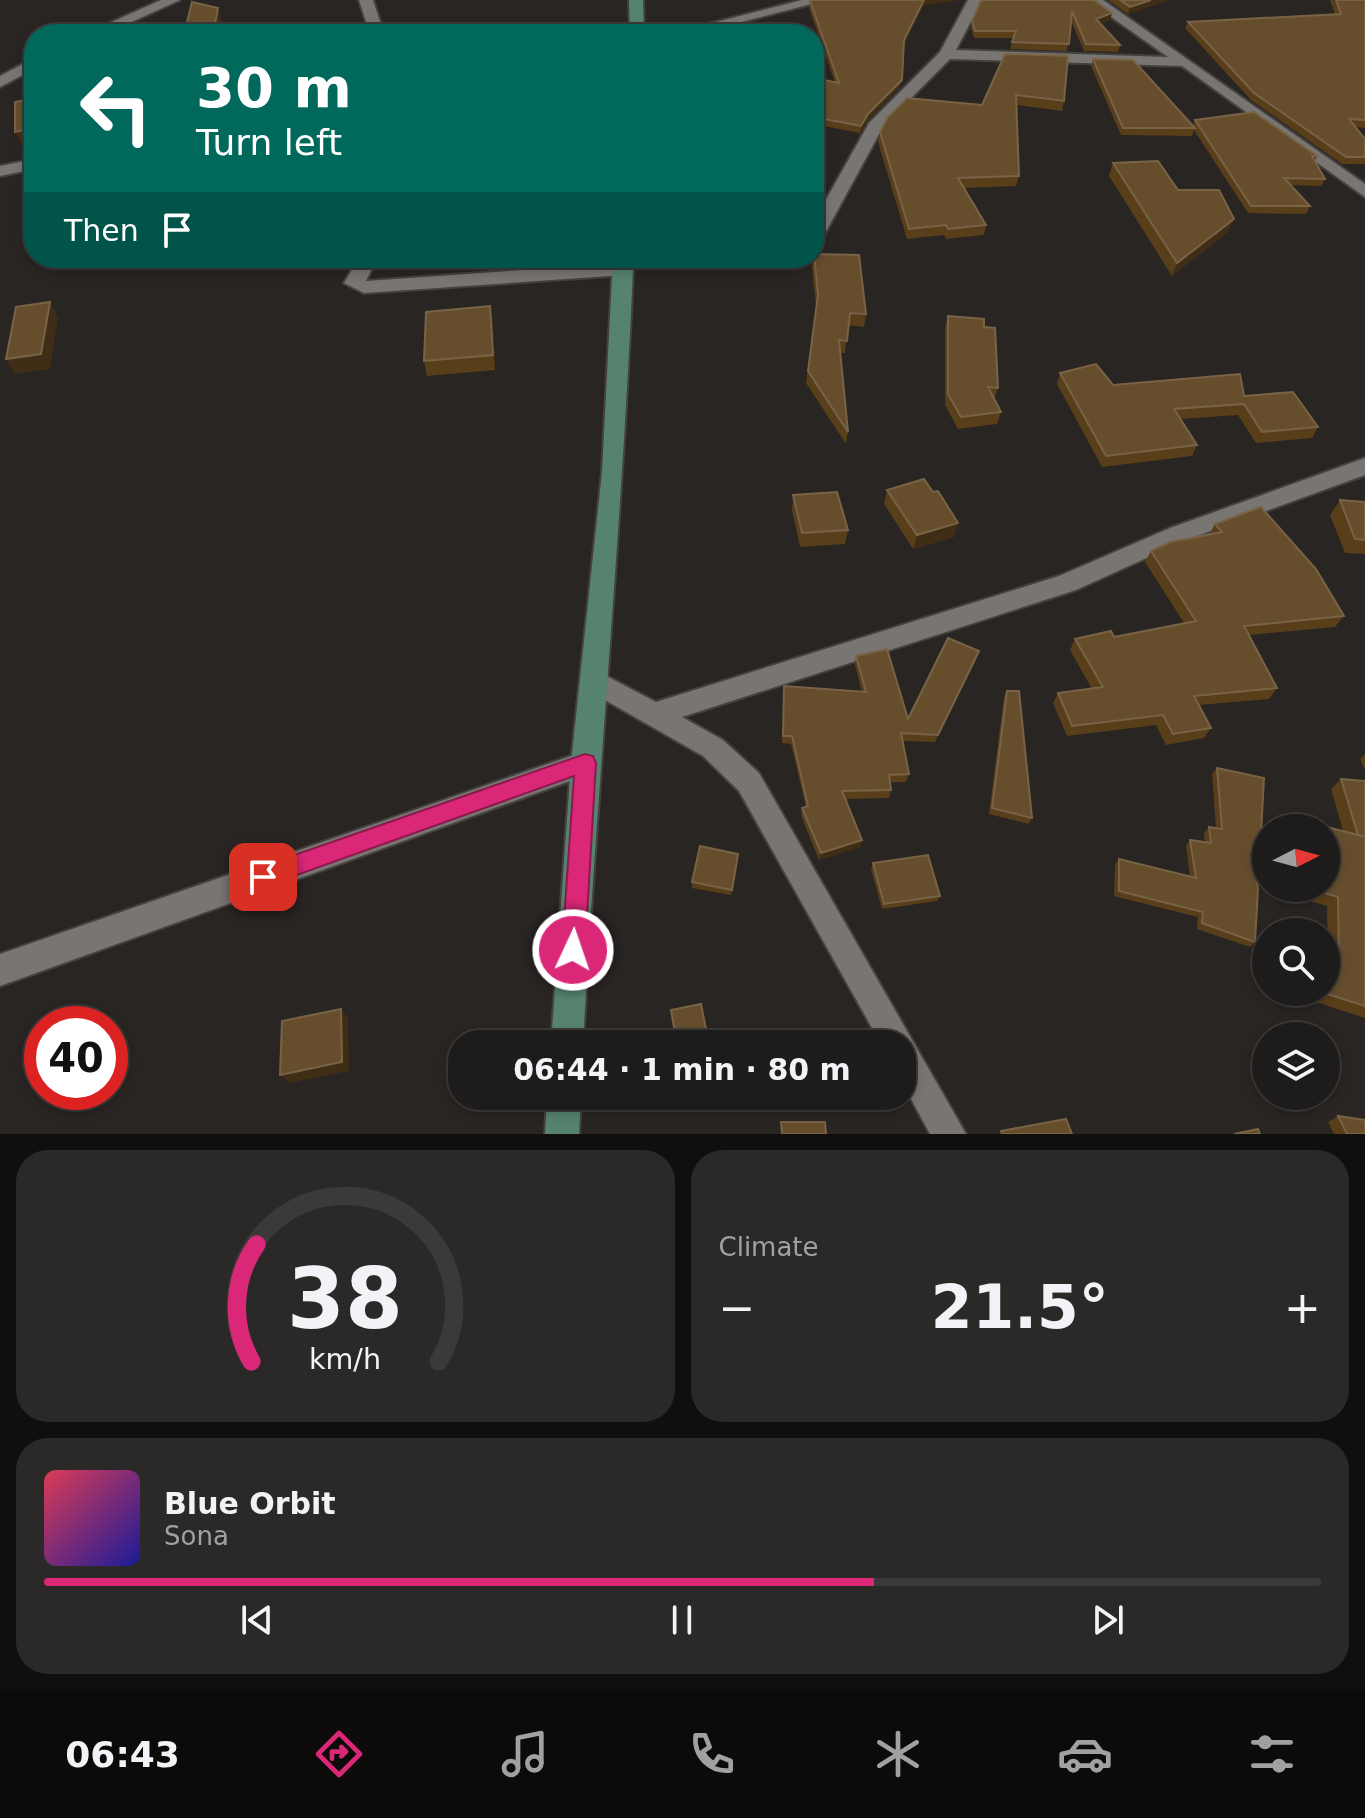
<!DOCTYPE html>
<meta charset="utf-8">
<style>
:root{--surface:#1e1c1a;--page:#2b2927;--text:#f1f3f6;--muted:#a1a1a2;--line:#3c3a39;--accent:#db2777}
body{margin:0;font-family:"DejaVu Sans",sans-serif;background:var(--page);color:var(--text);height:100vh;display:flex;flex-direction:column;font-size:30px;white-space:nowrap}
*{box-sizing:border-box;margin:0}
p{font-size:26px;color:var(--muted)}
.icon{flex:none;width:44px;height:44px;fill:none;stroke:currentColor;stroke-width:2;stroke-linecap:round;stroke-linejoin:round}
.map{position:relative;height:1134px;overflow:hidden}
.panel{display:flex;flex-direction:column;gap:16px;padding:16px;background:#100f0e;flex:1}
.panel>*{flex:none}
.banner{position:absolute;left:24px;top:24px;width:800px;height:244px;border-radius:32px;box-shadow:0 4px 12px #0003,0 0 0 2px var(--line);background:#00695c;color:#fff;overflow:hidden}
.needle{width:52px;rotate:84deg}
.tools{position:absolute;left:1252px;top:814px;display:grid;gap:16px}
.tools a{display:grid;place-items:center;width:88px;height:88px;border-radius:50%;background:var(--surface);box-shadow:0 4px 12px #0003,0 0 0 2px var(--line);font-size:40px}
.speed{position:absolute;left:24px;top:1006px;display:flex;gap:16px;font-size:40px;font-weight:700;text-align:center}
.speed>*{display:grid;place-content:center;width:104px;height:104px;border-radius:50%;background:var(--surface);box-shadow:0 4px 12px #0003,0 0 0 2px var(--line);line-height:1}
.speed .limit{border:12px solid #d22;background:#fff;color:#111}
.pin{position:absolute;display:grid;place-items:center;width:68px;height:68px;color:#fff;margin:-34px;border-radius:16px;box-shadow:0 4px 12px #0006}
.me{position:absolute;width:88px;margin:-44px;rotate:3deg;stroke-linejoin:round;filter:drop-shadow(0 0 6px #0008)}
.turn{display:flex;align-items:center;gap:28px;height:168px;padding:0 40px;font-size:36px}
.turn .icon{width:104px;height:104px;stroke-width:2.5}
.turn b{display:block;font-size:56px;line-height:68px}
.then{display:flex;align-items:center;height:76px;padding:0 40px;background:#0003;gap:16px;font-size:30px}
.big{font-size:60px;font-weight:700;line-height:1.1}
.panel .card{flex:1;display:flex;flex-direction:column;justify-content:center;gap:12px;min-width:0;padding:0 28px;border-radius:32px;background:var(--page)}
.panel .dial{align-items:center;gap:0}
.dial svg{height:208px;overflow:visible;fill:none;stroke:var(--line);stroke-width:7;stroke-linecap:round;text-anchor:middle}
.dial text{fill:var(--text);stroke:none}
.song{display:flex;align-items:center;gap:24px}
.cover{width:96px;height:96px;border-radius:12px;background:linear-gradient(135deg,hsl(350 70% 55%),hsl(240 70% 35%))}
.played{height:8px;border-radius:4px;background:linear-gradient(90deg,var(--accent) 65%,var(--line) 65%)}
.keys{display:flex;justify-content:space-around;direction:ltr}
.heat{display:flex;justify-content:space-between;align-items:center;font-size:44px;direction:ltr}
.panel .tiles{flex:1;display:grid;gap:16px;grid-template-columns:1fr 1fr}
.card:last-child{grid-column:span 2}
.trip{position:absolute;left:448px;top:1030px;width:468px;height:80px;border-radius:32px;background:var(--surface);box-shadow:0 4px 12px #0003,0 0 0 2px var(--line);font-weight:700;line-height:80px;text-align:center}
.menu{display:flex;height:128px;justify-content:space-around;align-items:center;background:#0c0b0a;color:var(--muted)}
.menu .icon{width:56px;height:56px}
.menu .current{color:var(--accent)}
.menu b{font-size:36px;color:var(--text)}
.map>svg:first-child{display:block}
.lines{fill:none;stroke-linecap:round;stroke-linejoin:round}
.street-casing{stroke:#44413f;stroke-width:4}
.secondary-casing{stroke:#44413f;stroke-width:4}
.street{fill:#787572;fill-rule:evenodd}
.secondary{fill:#568370;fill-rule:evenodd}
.wall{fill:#593e1a}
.shaded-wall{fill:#402d15}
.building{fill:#664e2d;stroke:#786347;stroke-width:2}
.route{fill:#db2777;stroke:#8e194d;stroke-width:2}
</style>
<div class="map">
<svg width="1365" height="1134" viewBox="0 0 1365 1134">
<rect width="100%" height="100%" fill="#282523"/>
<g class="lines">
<defs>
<path id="street" d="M161,0H180L105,34H85Z
M359,0H373L384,34H370Z
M802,0H827L695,34H669Z
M968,0H982L956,50L1168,57L1087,0H1103L1365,184V197L1182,66L950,59L884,125L823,237L814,242V221L869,123L940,52Z
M34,58V69L0,87V76Z
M34,159V169L0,176V166Z
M359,258H377L366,281L624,263L633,269L624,275L364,293L344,283Z
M1365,458V475L1186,540L1076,590L682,717L723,740L759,773L966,1134H930L902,1082V1044H881L739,791L703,756L584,688L580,680L584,672L593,669L656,702L1059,576L1170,528Z
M585,751L595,754L599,763L595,772L0,986V954Z"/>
<path id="secondary" d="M629,0H643L644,34H630Z
M613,258H631L633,269C622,528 597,785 583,1044H551L571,763L602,472Z
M547,1096H581L579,1134H545Z"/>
</defs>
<!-- street casing -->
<use href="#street" class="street-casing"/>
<!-- secondary casing -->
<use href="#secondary" class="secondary-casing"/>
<!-- street -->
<use href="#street" class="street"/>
<!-- secondary -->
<use href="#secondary" class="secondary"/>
</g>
<!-- wall -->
<path class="wall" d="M981,0L1112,13L1110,20L1100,24L1120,45L1118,52L1084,51L1071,21L1067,51L1010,49L1013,38H974L971,28L972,21Z
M1108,0H1169L1128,14Z
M1330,0H1365V128L1355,127L1365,139V164H1342L1251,100L1185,28L1188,22L1335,14Z
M810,1L923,6L903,45L900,87L867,121L860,133L824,126L814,107V78L835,82L809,8Z
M1005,54L1064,101L1062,111L1017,105L1019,176L1016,186L964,188L986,225L984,235L946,239L944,235L907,239L878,142L880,132L982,105Z
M1093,59L1193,126L1195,120L1317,156L1315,161L1325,179L1321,186L1291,185L1310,206L1306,214L1248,213L1194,130L1192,136L1121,135L1091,66Z
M1113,163L1178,190L1228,232L1172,276L1109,176Z
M429,258H463V264L431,266Z
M813,258L866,314L864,327L848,325L845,353H840L848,432L846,444L806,383L816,306L812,267Z
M490,306L493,321L495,370L427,376L424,361Z
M948,316L984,327L998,388L994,399L1001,412L997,424L958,429L945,405V327Z
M1060,373L1113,385L1244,396L1318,427L1312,438L1256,443L1238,415L1180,419L1197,445L1192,456L1102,467L1057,384Z
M887,490L954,537L913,549L884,504Z
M793,495L848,530L845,544L800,547L792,510Z
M1340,500L1365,502V554L1345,553L1330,515Z
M1215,524L1344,616L1335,627L1249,635L1277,688L1269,699L1199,705L1211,728L1204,738L1166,745L1156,725L1067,736L1053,703L1058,693L1092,689L1070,650L1075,639L1114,637L1184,623L1145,562L1151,551L1209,535Z
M856,656L908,719L976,660L935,742L903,741L909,774L906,782H890L891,790L889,798L845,799L862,840L860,847L819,860L801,815L802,808L806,807L791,744L782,743L784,686L862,692L855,665Z
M1007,691L1032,818L1029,824L989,814L1004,697Z
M1365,754V770L1360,759Z
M1217,768L1260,851L1255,856H1253L1255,942L1250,947L1197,929L1198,917L1114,896L1115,864L1119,859L1190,876L1186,846L1190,840L1205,843L1204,833L1209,827L1216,828L1212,774Z
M1341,779L1365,781V1018L1313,1001L1312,992H1326L1328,958L1327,906L1310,901L1309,888H1326V828H1312L1315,824L1343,831L1331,789Z
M738,860L731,895L692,888V882Z
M873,863L940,896L937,901L882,909L871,869Z
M1338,1116L1365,1134H1334L1328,1122Z"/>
<!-- shaded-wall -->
<path class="shaded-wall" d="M924,0H959L923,6L903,47L904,40Z
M1151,0H1169L1128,14L1130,7Z
M218,8L222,22L220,34H213Z
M1112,13L1110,20L1094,26L1096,19Z
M902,80L900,87L867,121L860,133L861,126L868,114Z
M34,128V144L23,146L15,132Z
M1234,219L1228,232L1172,276L1177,263Z
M50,302L58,317L50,369L15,374L6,359Z
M490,306L493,321L495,370L493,355Z
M958,523L954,537L913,549L917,535Z
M979,651L976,660L935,742L938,735Z
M862,840L860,847L819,860L821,853Z
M341,1009L348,1018L349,1071L289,1083L280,1075Z"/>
<!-- building -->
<path class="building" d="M812,0H924L904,40L902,80L868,114L861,126L825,119L814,99V78L839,83L810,1Z
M981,0H1094L1112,13L1096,19L1120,45L1086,44L1072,11L1069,44L1012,42L1016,31H975L972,21Z
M1120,0H1151L1130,7Z
M1336,0H1365V120L1349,119L1365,139V157H1346L1254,93L1188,22L1341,14Z
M192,2L218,8L213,34H184Z
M1005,54L1068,56L1064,101L1016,95L1019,176L958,178L986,225L948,229L946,225L909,229L880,132L888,117L907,98L982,105Z
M1093,59L1133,60L1195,128H1123Z
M34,98V128L15,132V102Z
M1254,112L1317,156H1312L1325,179L1284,178L1310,206H1251L1195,120Z
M1158,161L1178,190H1219L1234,219L1177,263L1113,163Z
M814,254L859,255L866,314L850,313L847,341L839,340L848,432L808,371L818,295Z
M50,302L41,354L6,359L16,307Z
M490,306L493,355L424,361L426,312Z
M948,316L984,319V327L995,328L998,388L988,387L1001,412L961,417L948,394Z
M1096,364L1113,385L1240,374L1244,396L1293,392L1318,427L1262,432L1244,404L1174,409L1197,445L1106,456L1060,373Z
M924,479L933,492L938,491L958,523L917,535L887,490Z
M837,492L848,530L802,533L793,495Z
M1340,500L1365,502V540L1355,539Z
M1261,507L1316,569L1344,616L1244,626L1277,688L1194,696L1211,728L1173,734L1163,715L1072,726L1058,693L1103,687L1075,639L1111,631L1114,637L1196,621L1151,551L1170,542L1222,532L1215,524Z
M948,638L979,651L938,735L901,733L909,774L889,775L891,790L842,791L862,840L821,853L802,808L808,806L792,736H783L784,686L866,692L856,656L887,649L908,719Z
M1007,691H1019L1032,818L992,808Z
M1217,768L1264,778L1260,851L1251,848L1258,888L1255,942L1202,923L1203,912L1119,891V859L1196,878L1190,840L1211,843L1209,827L1222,829Z
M1341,779L1365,781V836L1359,835L1365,837V1006L1324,993V992H1326V957L1339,961L1338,897L1321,892L1320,888H1326V828H1316L1315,824L1358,835Z
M700,846L738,854L732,890L692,882Z
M928,855L940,896L884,904L873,863Z
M701,1004L709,1044H677L671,1010Z
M341,1009L342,1062L280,1075L282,1021Z
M1338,1116L1365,1120V1134H1347Z
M1066,1119L1072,1134H1002L1001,1131Z
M781,1122H825L826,1134H782Z
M1258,1129L1260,1134H1234Z"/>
<!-- route -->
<path class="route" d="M585,754L593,756L596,763L585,950L582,958L573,962L565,958L562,950L574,776L263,887L256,884L252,877L256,869L263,866Z"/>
</svg>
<div class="tools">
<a><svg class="needle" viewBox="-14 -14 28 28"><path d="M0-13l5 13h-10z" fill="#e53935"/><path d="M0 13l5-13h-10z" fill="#a1a1a2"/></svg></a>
<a><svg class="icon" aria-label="search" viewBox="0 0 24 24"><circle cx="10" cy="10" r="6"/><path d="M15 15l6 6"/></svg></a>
<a><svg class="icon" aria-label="layers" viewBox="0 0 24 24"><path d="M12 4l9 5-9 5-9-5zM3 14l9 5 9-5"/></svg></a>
</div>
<div class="speed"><div class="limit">40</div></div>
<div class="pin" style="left:263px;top:877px;background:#d93025"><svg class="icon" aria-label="arrive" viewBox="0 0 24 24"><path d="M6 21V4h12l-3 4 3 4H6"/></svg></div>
<svg class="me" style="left:573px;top:950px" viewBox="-20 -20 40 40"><circle r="17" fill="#db2777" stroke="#fff" stroke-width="3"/><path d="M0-11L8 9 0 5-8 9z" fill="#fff"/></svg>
<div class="trip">06:44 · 1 min · 80 m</div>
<div class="banner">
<div class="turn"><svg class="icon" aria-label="left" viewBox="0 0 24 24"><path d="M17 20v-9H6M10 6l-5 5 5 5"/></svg><div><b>30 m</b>Turn left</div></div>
<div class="then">Then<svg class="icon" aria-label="arrive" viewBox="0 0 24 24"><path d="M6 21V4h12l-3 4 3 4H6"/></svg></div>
</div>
</div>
<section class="panel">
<div class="tiles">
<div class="card dial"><svg viewBox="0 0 100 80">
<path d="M14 69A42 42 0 1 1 86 69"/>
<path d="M14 69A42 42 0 0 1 16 24" stroke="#db2777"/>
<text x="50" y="56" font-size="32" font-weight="700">38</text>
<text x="50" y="72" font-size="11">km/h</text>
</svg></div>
<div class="card"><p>Climate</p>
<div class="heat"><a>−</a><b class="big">21.5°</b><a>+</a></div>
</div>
<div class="card">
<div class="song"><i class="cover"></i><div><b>Blue Orbit</b><p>Sona</p></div></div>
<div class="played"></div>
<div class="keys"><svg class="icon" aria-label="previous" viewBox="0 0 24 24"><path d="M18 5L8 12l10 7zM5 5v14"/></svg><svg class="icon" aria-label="pause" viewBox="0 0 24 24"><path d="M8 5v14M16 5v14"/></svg><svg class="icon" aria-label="next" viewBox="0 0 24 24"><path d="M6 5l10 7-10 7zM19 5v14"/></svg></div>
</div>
</div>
</section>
<nav class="menu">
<b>06:43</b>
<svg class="icon current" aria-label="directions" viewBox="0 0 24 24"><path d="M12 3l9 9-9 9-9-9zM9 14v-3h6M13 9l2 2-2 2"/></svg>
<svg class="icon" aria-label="music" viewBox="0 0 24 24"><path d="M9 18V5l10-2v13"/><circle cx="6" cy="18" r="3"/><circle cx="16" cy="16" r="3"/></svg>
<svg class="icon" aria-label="phone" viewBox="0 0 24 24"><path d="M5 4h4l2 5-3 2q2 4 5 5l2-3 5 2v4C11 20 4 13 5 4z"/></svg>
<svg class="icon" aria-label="climate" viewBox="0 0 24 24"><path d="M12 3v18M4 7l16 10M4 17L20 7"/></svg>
<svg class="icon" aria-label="car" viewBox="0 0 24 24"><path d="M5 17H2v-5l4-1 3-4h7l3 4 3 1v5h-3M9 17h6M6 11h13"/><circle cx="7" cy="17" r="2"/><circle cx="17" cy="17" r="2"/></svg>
<svg class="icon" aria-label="filters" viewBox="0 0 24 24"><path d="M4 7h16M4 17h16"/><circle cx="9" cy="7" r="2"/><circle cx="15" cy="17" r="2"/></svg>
</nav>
